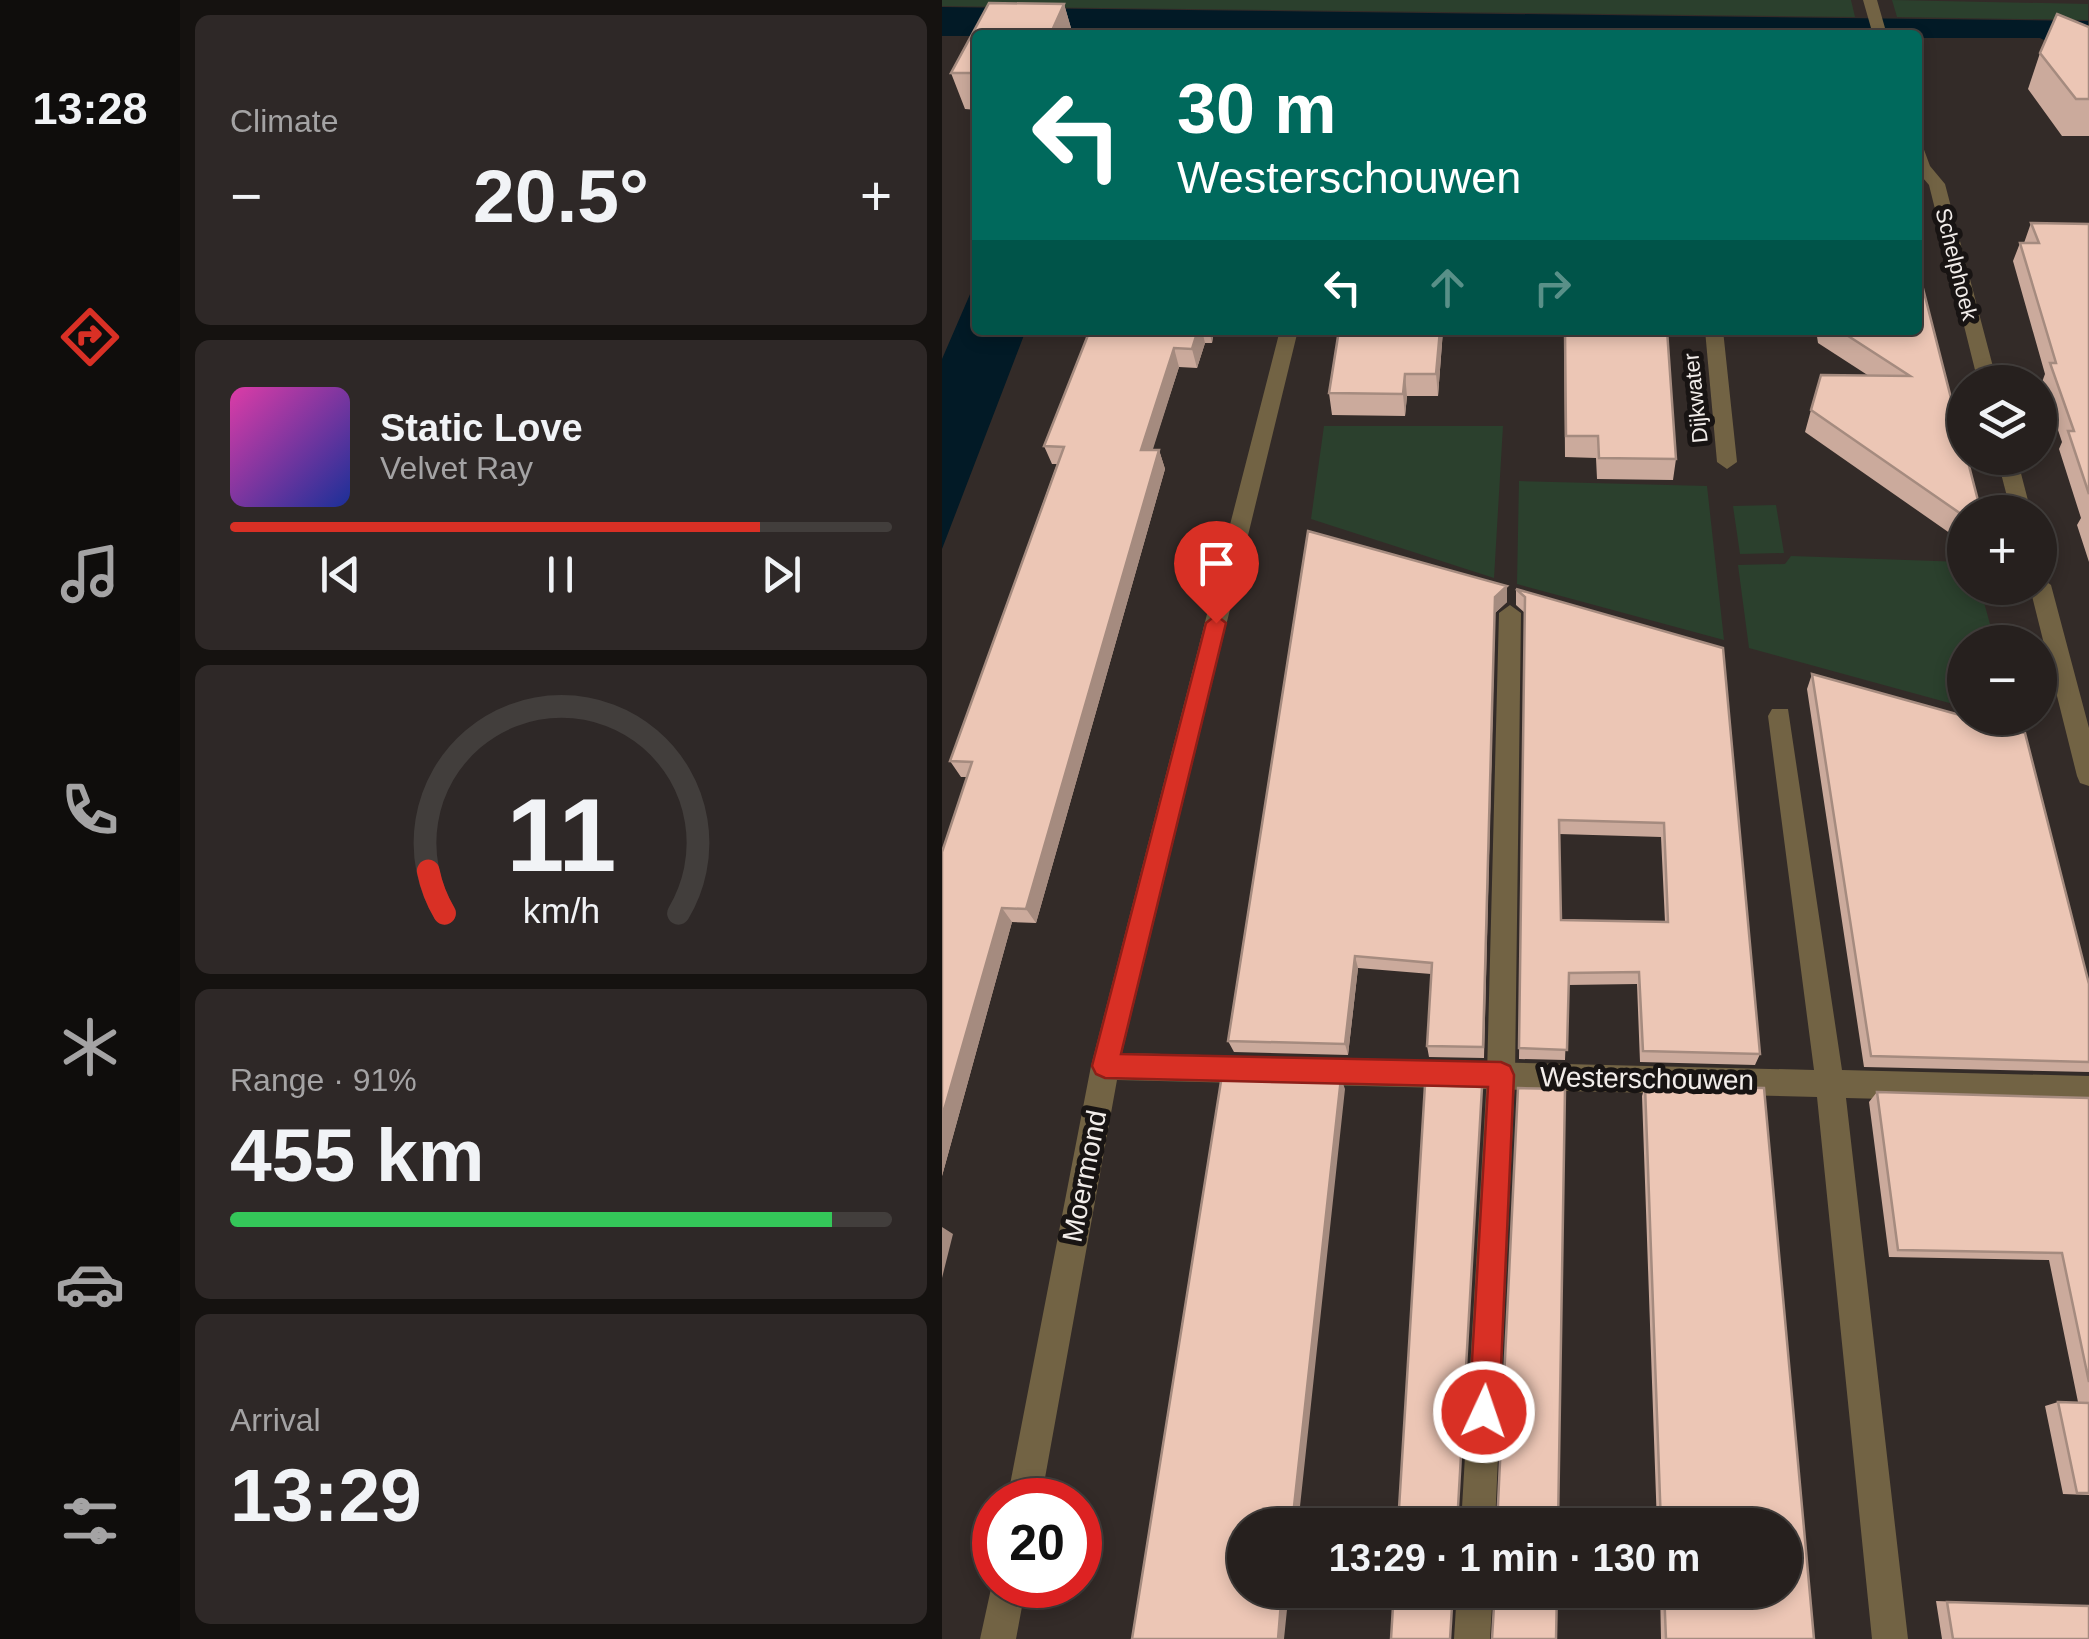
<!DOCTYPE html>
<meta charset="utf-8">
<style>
:root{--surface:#26201e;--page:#2e2827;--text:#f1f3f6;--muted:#a4a3a4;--line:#423e3c;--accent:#d93025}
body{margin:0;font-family:Arial,sans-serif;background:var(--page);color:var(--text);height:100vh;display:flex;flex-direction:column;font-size:38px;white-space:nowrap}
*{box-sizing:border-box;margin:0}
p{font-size:32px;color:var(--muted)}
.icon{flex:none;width:55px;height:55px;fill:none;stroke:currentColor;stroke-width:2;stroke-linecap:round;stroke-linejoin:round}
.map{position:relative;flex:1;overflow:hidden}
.side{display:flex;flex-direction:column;gap:15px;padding:15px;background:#151210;width:762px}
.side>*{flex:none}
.banner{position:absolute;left:30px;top:30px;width:950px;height:305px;border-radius:10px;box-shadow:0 5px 15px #0003,0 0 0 2px var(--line);background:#00695c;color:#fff;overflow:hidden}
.controls{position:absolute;left:1005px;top:365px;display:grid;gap:20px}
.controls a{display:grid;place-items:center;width:110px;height:110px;border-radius:50%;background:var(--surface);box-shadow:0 5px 15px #0003,0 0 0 2px var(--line);font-size:50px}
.speed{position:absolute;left:30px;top:1478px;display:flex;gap:20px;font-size:50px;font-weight:700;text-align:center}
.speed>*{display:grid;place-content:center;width:130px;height:130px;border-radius:50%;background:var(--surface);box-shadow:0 5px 15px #0003,0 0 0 2px var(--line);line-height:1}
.speed .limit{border:15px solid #d22;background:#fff;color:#111}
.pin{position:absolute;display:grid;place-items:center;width:85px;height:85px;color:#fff;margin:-102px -42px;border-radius:50% 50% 50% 0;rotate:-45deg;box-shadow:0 0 10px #0007}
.pin .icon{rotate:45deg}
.me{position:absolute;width:110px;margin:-55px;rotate:3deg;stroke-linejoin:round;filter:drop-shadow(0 0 8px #0008)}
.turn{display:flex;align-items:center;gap:35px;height:210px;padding:0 40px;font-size:45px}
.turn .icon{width:130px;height:130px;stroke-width:2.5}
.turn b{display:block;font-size:70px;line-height:85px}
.lanes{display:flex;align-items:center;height:95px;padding:0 40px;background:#0003;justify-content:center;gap:50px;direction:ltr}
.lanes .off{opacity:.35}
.big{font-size:75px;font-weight:700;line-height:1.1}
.side .widget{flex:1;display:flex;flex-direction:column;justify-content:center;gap:15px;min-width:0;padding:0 35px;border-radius:15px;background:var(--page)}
.side .dial{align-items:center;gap:0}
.dial svg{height:260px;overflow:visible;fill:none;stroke:var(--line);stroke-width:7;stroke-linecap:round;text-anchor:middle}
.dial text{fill:var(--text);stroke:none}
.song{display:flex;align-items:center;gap:30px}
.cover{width:120px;height:120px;border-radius:15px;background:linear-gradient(135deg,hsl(320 70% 55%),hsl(230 70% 35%))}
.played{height:10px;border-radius:5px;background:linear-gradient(90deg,var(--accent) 80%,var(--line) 80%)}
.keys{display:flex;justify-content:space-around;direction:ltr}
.heat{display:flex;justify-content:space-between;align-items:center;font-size:55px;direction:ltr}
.charge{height:15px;border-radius:8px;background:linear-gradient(90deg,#34c759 91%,var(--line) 0)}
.trip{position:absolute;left:285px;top:1508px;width:575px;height:100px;border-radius:50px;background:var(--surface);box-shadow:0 5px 15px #0003,0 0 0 2px var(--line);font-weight:700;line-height:100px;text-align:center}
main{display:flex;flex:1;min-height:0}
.tab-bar{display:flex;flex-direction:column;width:180px;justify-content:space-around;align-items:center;background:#0f0d0c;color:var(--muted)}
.tab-bar .icon{width:70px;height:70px}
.tab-bar .active{color:var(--accent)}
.tab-bar b{font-size:45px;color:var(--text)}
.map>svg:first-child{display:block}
.green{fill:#2b402d}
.water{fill:#021a26}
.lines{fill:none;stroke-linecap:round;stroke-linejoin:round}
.lane{fill:#726344;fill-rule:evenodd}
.street{fill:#726344;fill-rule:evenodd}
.wall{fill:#cbaa9c;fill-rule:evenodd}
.shaded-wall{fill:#a58b7f}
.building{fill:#ecc6b5;stroke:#a58b7f;stroke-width:2.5;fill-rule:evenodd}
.route{fill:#d93025;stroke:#8d1f18;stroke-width:2.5}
.labels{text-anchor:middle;stroke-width:10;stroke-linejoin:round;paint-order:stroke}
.far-street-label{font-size:22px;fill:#f2edea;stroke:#181413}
.street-label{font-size:28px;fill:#f2edea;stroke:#181413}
</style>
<main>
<nav class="tab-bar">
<b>13:28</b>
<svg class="icon active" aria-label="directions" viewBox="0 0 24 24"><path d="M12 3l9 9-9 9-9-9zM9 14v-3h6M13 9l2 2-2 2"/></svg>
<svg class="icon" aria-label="music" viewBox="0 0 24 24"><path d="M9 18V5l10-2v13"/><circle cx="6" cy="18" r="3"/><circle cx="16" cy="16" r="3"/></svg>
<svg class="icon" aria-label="phone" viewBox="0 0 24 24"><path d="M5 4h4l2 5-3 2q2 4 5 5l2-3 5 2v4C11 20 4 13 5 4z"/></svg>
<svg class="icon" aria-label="climate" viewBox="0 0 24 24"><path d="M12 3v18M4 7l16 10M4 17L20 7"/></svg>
<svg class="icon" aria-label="car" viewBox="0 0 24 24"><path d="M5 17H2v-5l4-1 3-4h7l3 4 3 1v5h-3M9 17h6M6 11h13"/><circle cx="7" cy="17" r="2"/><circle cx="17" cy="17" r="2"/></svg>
<svg class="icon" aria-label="filters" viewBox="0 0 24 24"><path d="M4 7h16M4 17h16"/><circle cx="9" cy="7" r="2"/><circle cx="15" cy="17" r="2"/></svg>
</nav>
<section class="side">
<div class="widget"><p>Climate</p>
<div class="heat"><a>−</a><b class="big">20.5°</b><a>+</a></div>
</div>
<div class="widget">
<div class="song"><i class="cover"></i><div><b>Static Love</b><p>Velvet Ray</p></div></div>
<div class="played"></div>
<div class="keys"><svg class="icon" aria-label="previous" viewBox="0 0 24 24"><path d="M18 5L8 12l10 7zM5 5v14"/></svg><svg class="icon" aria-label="pause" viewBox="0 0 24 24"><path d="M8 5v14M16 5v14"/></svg><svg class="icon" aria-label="next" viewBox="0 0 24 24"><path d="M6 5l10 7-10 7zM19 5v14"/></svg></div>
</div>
<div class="widget dial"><svg viewBox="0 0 100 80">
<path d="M14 69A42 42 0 1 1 86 69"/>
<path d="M14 69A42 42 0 0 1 9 56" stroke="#d93025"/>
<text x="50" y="56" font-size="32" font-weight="700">11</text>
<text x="50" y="72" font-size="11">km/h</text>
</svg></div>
<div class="widget"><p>Range · 91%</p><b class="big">455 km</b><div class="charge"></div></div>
<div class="widget"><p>Arrival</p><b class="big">13:29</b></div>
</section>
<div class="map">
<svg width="1147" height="1639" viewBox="0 0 1147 1639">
<rect width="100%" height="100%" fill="#332b28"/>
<!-- green -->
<path class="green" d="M0,0H909L913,17L0,6Z
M950,0L1146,4V20L955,17Z
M382,426H561L552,578L369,519Z
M577,481L765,486L782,640L575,584Z
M834,505L842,553L798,554L791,506Z
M849,556L1022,562V588H1038L1053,642H1022V707L807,648L796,565L843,564Z"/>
<!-- water -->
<path class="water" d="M0,7L1146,21L1147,63L1098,38H975V35L0,36Z
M35,278V330H84L0,549V359Z"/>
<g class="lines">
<!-- lane -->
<path class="lane" d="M568,605L579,613L573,1075L553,1525H519L545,1075L557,613Z
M515,1590H551L548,1639H512Z"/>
<!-- street -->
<path class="street" d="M921,0H935L945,35H931Z
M975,145L981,147L988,166L1003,184L1055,382H1036L987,185L975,171Z
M338,330H356L180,1053L872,1070L826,716L830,709H846L900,1070L1147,1076V1104L904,1098L966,1639H930L875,1097L175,1080L99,1500H65L149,1066Z
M763,330H781L795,462L785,469L775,462Z
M1055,458H1075L1089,512H1069Z
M1098,577L1109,585L1147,728V786L1138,783L1135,776L1088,588H1098Z
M52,1575V1585H84L74,1639H38Z"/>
</g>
<!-- wall -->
<path class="wall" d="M47,3L122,4L131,35H35V110L23,109L9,73Z
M1147,27V136H1120L1086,89L1098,53Z
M1089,223L1147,224V562L1135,525L1139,518L1117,449L1120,442L1100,382L1103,374L1071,261L1078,243H1082Z
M148,330H272L270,343H263L255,368L237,367L210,450H217L223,469L94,923L70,922L0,1176L25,777H19L8,761L115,464H110L102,446Z
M397,330H501L496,396H465L463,416L390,415L387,393Z
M622,330H725L734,459L731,480L655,479L654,458L623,457Z
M874,330H975L1022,512V543L863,432L869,410L927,376L876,343Z
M565,586V602L553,613L542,1058L487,1057L485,1046L489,974L416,968L406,1055L292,1052L286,1041Z
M574,589L781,648L818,1054L813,1065L698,1062L695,984L626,985L623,1060L577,1059L583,613L574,605ZM617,834L719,837L723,922L619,920Z
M870,674L1147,984V1072L922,1067L865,689Z
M703,1086L822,1088L872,1639H719L718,1590H842V1525H715L700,1096Z
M935,1092L1147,1098V1495L1121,1494L1103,1406L1116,1402H1136L1107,1260L947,1257L927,1102Z
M994,1601L1147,1606V1639H1000Z"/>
<!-- shaded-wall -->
<path class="shaded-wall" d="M122,4L131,35H108Z
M256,330H260L263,343L255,368L250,349Z
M267,330H272L270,343Z
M498,330H501L496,396L494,374Z
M232,348L237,367L205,468L199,450Z
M463,374L465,396L463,416L461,394Z
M217,450L223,469L94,923L84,909Z
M565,586V602L553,613L542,1058L553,597Z
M60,908L70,922L0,1176V1117Z
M413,956L416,968L406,1055L403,1044Z
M399,1078L403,1089L356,1525H350Z
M0,1227L11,1234L0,1278Z
M340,1590H347L342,1639H336Z"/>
<!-- building -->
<path class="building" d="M47,3L122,4L108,35H35V73H9Z
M1115,14L1147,27V99H1134L1098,53Z
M1089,223L1147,224V494L1126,431H1132L1108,363H1114L1078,243H1097Z
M975,265L1022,449V458H1025L1039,512H1022V516L869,410L879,375L968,376L897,330H975Z
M148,330H256L250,349L232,348L199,450H217L84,909L60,908L0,1117V852L30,762L8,761L122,447L102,446Z
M397,330H498L494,374H463L461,394L387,393Z
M623,330H725L734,459L657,458L656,436H624Z
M366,531L565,586L553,597L541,1047L485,1046L490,963L413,956L403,1044L286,1041Z
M574,589L781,648L818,1054L701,1051L697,972L627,973L625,1050L577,1048L583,597ZM617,820L722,823L726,922L619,920Z
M870,674L1083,733L1147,984V1062L929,1056Z
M280,1075L399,1078L350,1525H302V1590H340L336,1639H190Z
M483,1085L540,1087L515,1525H456Z
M703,1086L822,1088L872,1639H724L722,1590H842V1525H719Z
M576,1088L623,1089L616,1525H555Z
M935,1092L1147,1098V1382L1120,1253L956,1250Z
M1116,1402L1147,1403V1493H1135Z
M452,1590H511L508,1639H449Z
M553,1590H615L614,1639H550Z
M1005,1602L1147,1606V1639H1011Z"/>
<!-- route -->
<path class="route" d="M274,615L284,623L179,1054L559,1062L568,1066L572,1075L557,1412L552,1423L542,1427L531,1423L527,1412L546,1087L163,1078L154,1074L150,1066L264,623Z"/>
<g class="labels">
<!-- far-street labels -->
<g class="far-street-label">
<text transform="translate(1015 264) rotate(76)" y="8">Schelphoek</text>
<text transform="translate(753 398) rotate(-96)" y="8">Dijkwater</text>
</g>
<!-- street labels -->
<g class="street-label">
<text transform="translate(705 1078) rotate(1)" y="10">Westerschouwen</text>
<text transform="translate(142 1176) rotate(-79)" y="10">Moermond</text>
</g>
</g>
</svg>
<div class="controls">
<a><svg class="icon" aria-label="layers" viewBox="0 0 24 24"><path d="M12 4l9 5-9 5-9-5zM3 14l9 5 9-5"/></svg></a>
<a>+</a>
<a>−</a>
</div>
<div class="speed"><div class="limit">20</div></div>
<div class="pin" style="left:274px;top:623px;background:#d93025"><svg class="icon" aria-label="arrive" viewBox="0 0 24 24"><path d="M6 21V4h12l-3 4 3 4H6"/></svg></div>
<svg class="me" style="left:542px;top:1412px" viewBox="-20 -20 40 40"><circle r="17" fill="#d93025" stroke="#fff" stroke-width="3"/><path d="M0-11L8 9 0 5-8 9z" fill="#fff"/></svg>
<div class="trip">13:29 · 1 min · 130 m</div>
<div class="banner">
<div class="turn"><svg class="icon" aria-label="left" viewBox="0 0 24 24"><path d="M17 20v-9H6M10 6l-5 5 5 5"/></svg><div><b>30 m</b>Westerschouwen</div></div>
<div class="lanes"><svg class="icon" aria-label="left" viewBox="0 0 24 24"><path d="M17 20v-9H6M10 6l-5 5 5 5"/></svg><svg class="icon off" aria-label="ahead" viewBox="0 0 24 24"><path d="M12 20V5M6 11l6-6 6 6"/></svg><svg class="icon off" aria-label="right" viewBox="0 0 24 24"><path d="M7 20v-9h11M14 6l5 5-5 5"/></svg></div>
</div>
</div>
</main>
